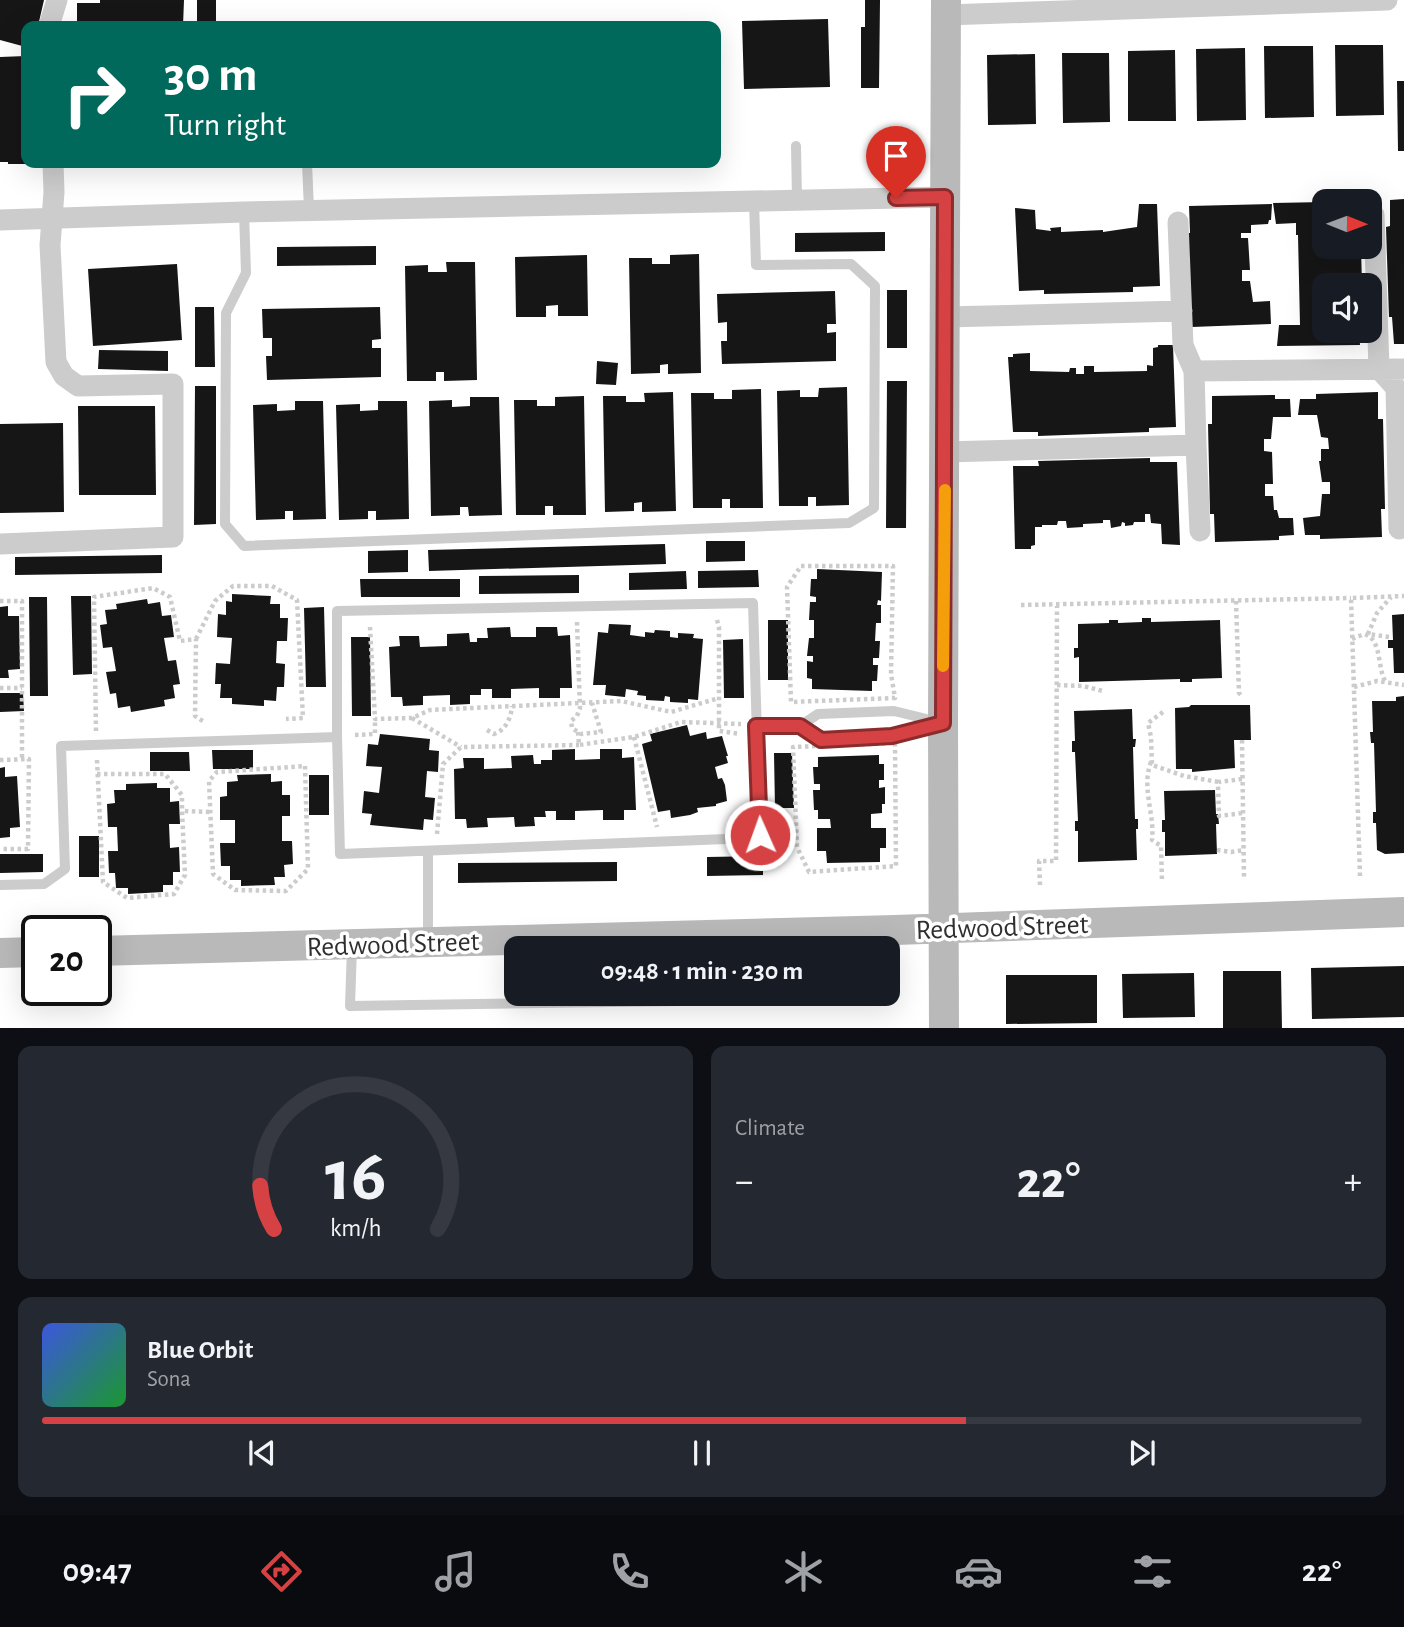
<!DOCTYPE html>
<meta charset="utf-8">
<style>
:root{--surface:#171b24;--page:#242831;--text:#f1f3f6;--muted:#9ea1a6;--line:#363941;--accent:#d64243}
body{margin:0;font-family:"Alegreya Sans",sans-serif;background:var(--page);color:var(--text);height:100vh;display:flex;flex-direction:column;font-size:26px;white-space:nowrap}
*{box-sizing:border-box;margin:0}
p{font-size:23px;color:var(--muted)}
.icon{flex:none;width:38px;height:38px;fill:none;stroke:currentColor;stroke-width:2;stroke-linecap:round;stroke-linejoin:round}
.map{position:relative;height:1028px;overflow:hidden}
.details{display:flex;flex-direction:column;gap:18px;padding:18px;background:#0d0f14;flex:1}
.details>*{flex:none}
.guide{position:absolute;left:21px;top:21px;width:700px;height:147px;border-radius:14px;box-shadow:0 7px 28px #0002;background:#00695c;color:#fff;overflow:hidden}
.needle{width:46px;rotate:91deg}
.tools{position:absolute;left:1312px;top:189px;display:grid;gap:14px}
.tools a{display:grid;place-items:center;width:70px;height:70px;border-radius:14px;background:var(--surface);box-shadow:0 7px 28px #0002;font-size:35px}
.speed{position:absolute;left:21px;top:915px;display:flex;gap:14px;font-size:35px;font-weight:700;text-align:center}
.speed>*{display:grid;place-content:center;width:91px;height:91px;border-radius:50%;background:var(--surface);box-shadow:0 7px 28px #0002;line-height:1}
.speed .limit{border:4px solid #111;border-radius:10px;background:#fff;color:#111}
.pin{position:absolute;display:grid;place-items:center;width:60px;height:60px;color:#fff;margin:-72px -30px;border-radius:50% 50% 50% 0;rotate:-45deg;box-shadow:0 0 7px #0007}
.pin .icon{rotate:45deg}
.me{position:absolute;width:77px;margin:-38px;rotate:358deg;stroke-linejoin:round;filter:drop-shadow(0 0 5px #0008)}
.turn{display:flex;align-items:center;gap:24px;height:147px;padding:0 28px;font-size:32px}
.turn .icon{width:91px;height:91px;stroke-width:2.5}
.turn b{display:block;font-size:49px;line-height:60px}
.big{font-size:52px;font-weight:600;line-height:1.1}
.details .card{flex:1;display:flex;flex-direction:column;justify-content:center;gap:10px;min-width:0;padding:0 24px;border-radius:14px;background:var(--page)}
.details .dial{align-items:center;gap:0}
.dial svg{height:182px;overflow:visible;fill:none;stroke:var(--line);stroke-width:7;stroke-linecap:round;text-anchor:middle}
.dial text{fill:var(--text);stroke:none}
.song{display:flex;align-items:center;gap:21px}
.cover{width:84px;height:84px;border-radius:10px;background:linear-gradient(135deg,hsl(230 70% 55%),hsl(130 70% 35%))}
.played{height:7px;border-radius:4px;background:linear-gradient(90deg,var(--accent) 70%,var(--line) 70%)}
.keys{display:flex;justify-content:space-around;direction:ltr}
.heat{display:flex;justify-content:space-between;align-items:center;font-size:38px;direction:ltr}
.details .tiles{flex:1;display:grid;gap:18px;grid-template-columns:1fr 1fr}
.card:last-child{grid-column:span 2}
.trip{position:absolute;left:504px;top:936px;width:396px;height:70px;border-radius:14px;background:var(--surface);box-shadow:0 7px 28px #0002;font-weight:600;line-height:70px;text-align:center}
.tabs{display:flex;height:112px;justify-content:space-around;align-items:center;background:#090b0e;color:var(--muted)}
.tabs .icon{width:49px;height:49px}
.tabs .active{color:var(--accent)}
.tabs b{font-size:32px;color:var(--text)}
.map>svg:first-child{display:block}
.building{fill:#161616}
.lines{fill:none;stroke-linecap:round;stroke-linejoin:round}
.path{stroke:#ccc;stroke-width:4.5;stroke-dasharray:3.5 3.5;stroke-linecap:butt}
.lane{stroke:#ccc;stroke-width:10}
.street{stroke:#ccc;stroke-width:21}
.secondary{stroke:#b9b9b9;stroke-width:30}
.route-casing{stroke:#8b2b2c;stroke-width:18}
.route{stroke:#d64243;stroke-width:12}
.slow{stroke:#f59e0b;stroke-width:12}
.labels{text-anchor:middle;stroke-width:7;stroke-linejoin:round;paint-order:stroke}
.street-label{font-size:28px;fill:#2f2f2f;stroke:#fff}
</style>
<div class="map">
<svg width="1404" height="1029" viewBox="0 0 1404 1029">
<rect width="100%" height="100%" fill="#fff"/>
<!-- building -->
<path class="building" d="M0,0H44L38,26H26V47L0,40Z
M100,0H184L183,26H77V3H100Z
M197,0H216V26H197Z
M865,0H880L879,88H861V27H865Z
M828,19L830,87L744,89L742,21Z
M709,22V26H620V24Z
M1335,45H1383L1384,115L1336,116Z
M1264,46H1313L1314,117L1265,118Z
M1245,48L1246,120L1197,121L1196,49Z
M1175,50L1176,121H1128V51Z
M1062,53H1109L1110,122L1063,123Z
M1035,54L1036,124L988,125L987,55Z
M26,56V164H8V162H0V57Z
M1397,81H1404V151H1398Z
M141,163H185V166L141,167Z
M1404,199V344H1394L1392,317H1389L1386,227L1390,226V200Z
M1325,202V247H1361L1362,285H1325V331H1359L1360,345L1277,346L1279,325H1300L1298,235H1296V223L1276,224L1273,203Z
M1139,204H1157L1160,286L1133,287V292L1044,294V290L1019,291L1015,208L1035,210L1036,229L1051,231L1050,228L1061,227V232L1103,230V232L1137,227Z
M1272,204L1271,220H1269L1268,224L1251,225V233H1241V238H1248L1250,270H1242V281H1250L1253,302L1270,301L1271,324L1192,327L1185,233H1190L1189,206Z
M885,232V251L795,252V233Z
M376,246V265L277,266V247Z
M699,254L701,373L668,374V364L660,365V373L631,374L629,258H652V264H670V255Z
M587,255L588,316H558V305L546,306V317H516L515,257Z
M446,262H475L477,380L444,381V372H436V381H407L405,266L428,265V272H447Z
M177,264L182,340L93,346L88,269Z
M887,290H907V348H887Z
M835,291L836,324H827V333L836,332V361L722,364L721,341H727V322L718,323L717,294Z
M195,307H214L215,367H195Z
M380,307L381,339L372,340V348H381V377L267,380L266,356H272V338H263L262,309Z
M1158,345H1173L1176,427L1149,428V432L1038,436V432H1013L1008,357H1013V354L1030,353V371L1069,372L1070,368H1076V374H1084V366H1094V372L1147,371V365L1153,366V348L1158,347Z
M99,350L168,351V371L98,369Z
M597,361L618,363L616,385L596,384Z
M887,381H907L906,528H886Z
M195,386H216V524L194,525Z
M847,387L849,505L816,506V497H808V506H779L777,391L800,390V397H818L819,388Z
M761,389L763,508H730V499H722V508H693L691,393H714V399H732V390Z
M673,392L676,511L642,512V502L634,503V511L605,512L603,396H626V402H645L644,393Z
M1378,392V419H1383L1385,509H1381L1382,537L1320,539V535H1305L1303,518L1320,516L1322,494H1330V482H1322L1319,461H1321V449H1329L1328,438L1321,437L1317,415H1298L1300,399H1316V394Z
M1275,395V399H1290L1291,417H1273L1271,439H1264V451L1272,452L1273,484H1265V496H1273L1274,510H1277L1279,518H1293L1294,535L1279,536V540L1215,542L1214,514H1210L1208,424H1212V396Z
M584,396L586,515H553V506H545V515H516L514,400H537V406H555V397Z
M470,397H499L502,515L469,516L468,507H460V515L431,516L429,401L452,400V407L470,406Z
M295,401H323L326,519L293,520V511H285V519L256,520L253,405L277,404V411L295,410Z
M378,401H407L409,519L376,520V511H368V519L339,520L336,405L360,404V411L378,410Z
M78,406H155L156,495H79Z
M63,423L64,512L0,513V424Z
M1150,458V462H1177L1180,545L1162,544L1161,524L1151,523L1150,514H1145V522H1134L1133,525L1125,526V523L1122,522L1121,526L1111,528L1110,520H1103V523L1083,524V527L1067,528L1066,521H1058L1057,525H1042V527H1035V545L1031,546V549H1015L1013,466H1039L1038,461Z
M706,541H745V561L706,562Z
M665,544L666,564L429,571L428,550Z
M408,550V572L368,573V551Z
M162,555V573L15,575V557Z
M817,569L882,572L881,601L878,600L877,605H881V623H876L875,641H880L879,658H873V665H878L877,681H872V691L812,689V679L807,678V661L813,662V656H807L809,638H814V620H809L810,602H816V597L810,596L811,579H817Z
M758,570L759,587L698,588V571Z
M686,571L687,589L629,590V573Z
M579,575V593L479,594V576Z
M360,579H460V597H361Z
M232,594L271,596L270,604H280V618H288L287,641H277L276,663L285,664L284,687H277L276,701L264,700V706L232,704V698H220L221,684H215L216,663L230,664L232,638L217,637L218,614L226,615V601L232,602Z
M71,596H91L92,674L73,675Z
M29,597H47L48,696H30Z
M147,599L148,604L160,602L162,616L171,615L174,637L164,638L168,661L176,660L180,684L173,685L175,698L164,700L165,706L131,712L130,706L118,708L116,693L110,694L106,672L116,671L112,647L103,648L100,625L107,624L105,610L117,609L116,604Z
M8,606V616H19L20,669L8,670L9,678H0V607Z
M324,607L326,687H306L304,608Z
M1404,614V673H1394L1393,648H1388V640H1393L1392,615Z
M1142,618H1151V622L1220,620L1222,678L1192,679V682H1180V679L1079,682V657L1074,658V648H1078V624L1109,623V620H1118V623L1142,622Z
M768,620H788V680H768Z
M609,624L631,625L630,635L645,637V632L654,633L655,630L670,631V637L678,638V633L694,634L693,638L703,639L698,700L688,699V703L670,702V697L665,696L664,701L646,700V696L637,695L638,691L626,689L625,697L605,695L606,685H593L598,632L608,633Z
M510,627L511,637H536V627H557L558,636L570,635L572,688H560V698H539V688L511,689V698H492V689H481V695H470V704L450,705V695L423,696V705L403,706L402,697H391L389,647L400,646L399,636H419L420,647L447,646V634L469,633L470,642H477V638H488L487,628Z
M351,637H370L371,716H352Z
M743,639L744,698H724L723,640Z
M0,693H23L24,711L0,712Z
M1404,696V853L1385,854L1377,850L1376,823H1373V812H1376L1374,743H1371L1370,732H1373L1372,701H1396V697Z
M1191,705H1250L1251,740H1234L1235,768L1192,772V769H1176L1175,708L1189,707Z
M1132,709L1133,739H1136L1135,747H1133L1135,819H1138V829H1136L1137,860L1078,862V831H1075V821H1078L1075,752H1072V741H1075L1074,711Z
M687,725L690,736L706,732L707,739L722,736L728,756H726L728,763L715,767L718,779L722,778L725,785L727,801L716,804V806L697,808L698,812L690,815L671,818L670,810L658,812L642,744L652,741L650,734Z
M380,734L430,739L429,750L439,751L438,772L427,771L425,797L435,798L433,820L424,819L423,830L370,825L372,814L362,813L364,791L379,793L382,767L366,766L368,744L378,745Z
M575,749V760L600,759V749H622V758L634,757L636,810H624V820H603V810L575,811V820H556V811H545L546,817H534L535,826L515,827L514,817L487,818L488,827L467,828L466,819H455L454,769L464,768L463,758H484V769L512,768L511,756L533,755L534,764H541V760H552V750Z
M212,750H253V769H213Z
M150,752H189L190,771H150Z
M774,753H792L794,808H775Z
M879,755V764H884V780H879V788L885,787V804H882V813L871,814V828H886V848H880V862L827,863L826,851H817V828H831L830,819H818V810H814L813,790H820V784H814L813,767H818V757Z
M5,767V777L17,776L20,827L10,828V837L0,838V768Z
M271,774V782L282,781V795H290V816H282V841H292L293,864L284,865L285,877H274L275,885L241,886V880H230V866H221L220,843H235V820H220V797L227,796V782L238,781L237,775Z
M309,775H329V815H309Z
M157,783V788H170V802L179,801L180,824H169L170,848L179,847L180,872H173V885H163V892L128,894V888H116L115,873H109L108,851H118L117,827H108L107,804L115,803L114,790H126V784Z
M1215,790L1216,814H1218L1219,824H1216L1217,854L1165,856V832H1162V820H1165L1164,791Z
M79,836H99V877H79Z
M0,854H43V872L0,873Z
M763,856V875L707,876V857Z
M617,862V881L458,883V863Z
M1404,966V1017L1312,1019L1311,968Z
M1223,971H1281L1282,1029H1223Z
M1194,973L1195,1017L1123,1018L1122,974Z
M1006,975H1097V1023L1006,1024Z"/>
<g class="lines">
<!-- path -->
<path class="path" d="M801,566H893L891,674L895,698L791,702L787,587Z
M0,601H22V759
M1236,601L1239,693L1243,697
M1021,605L1351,598
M717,620L719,627V731L740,734
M577,622L580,708L577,716L571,721L572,728L581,734L601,732L592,703
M370,627L375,719L412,718L430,710L621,701L671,712L719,698
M1389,637L1368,634L1377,613L1391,597
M196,639L215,601L233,586H272L297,600L303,718L286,719
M1352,639L1364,634C1382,639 1377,666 1385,681
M1057,685L1083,686L1103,691
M1354,687L1377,681L1404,685
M0,688H22
M1163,712L1148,723L1151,737L1152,765L1184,776L1219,782
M412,718L461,747
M487,730L494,734C506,730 511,718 512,706
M96,731L94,597L153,588L170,597L180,641L196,639L195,716L204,722
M578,732L579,745L634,737L681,722L741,724
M355,735L375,734V719
M634,737L657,827
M1242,740L1244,878
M895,743L896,866L809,872L797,847L793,747Z
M0,760L29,759L28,849H0
M97,760L103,882L127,898L174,894L185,875L182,811L211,812
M1151,762C1141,788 1155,814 1152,840L1161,846L1162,881
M305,766L308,869L286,891L235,890L213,874L209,781L217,772Z
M97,774H165L182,795V811
M1242,779L1219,782L1218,785L1219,816L1243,813
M437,834L443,764L461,747L579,745
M1217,850L1231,852L1244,850
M1360,876L1351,598L1404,596
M1040,885L1039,861H1056L1057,606"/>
<!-- lane -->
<path class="lane" d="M796,146L797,200
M307,163L309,210
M244,212L246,273L226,313L225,524L244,546L849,523L874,508L875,286L851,264L756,265L754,201
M894,711L943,723L892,736L821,740L800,726L818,714Z
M756,726H800
M0,885L44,884L65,869L61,746L337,737V611L753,603L760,835L727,839L340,854L337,737
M428,939V851
M352,947L350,1006L806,999V994"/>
<!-- street -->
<path class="street" d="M946,15L1387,0
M49,26L57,0
M1374,215L1379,369L1396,388L1399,529
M0,220L244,212L945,197
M1178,222L1183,345L1194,371
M945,317L1182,311
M1196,445L1200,531
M945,452L1196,445L1194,371L1404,369
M0,544L173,537V384L78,386L64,376L56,362L50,245L54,192L53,163"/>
<!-- secondary -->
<path class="secondary" d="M96,951L895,930L1404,912
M0,953L37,952
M944,1029L943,723L946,0"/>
</g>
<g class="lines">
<defs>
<path id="route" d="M760,835L756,726H800L821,740L892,736L943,723L945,197L896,198"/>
</defs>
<!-- route casing -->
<use href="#route" class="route-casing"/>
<!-- route -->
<use href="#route" class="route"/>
<!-- slow -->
<path class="slow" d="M943,666L945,490"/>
</g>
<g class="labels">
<!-- street labels -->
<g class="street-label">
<text transform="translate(1002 926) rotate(-2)" y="10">Redwood Street</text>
<text transform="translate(393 943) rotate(-2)" y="10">Redwood Street</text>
</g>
</g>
</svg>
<div class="tools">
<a><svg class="needle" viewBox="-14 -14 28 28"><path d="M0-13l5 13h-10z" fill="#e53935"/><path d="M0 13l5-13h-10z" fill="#9ea1a6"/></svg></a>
<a><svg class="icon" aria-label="sound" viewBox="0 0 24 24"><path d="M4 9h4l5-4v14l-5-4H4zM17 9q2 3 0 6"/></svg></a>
</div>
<div class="speed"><div class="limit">20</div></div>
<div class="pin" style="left:896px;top:198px;background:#d93025"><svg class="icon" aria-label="arrive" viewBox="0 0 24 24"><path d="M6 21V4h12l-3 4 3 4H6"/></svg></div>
<svg class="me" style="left:760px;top:835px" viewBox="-20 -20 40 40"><circle r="17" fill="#d64243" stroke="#fff" stroke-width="3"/><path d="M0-11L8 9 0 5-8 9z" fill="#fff"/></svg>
<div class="trip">09:48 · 1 min · 230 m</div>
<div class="guide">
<div class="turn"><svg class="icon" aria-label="right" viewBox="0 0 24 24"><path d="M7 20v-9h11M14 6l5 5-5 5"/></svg><div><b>30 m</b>Turn right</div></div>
</div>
</div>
<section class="details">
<div class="tiles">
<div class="card dial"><svg viewBox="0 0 100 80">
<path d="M14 69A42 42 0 1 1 86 69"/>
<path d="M14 69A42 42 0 0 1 8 50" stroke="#d64243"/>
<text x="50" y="56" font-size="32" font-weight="700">16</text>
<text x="50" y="72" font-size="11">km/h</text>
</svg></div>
<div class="card"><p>Climate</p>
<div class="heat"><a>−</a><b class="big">22°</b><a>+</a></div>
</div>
<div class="card">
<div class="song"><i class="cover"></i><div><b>Blue Orbit</b><p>Sona</p></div></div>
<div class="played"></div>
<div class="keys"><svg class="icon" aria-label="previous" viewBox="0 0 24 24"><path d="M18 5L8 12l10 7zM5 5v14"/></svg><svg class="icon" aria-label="pause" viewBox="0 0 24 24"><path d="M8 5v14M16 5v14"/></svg><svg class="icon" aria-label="next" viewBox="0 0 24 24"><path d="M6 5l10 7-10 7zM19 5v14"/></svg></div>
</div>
</div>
</section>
<nav class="tabs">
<b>09:47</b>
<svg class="icon active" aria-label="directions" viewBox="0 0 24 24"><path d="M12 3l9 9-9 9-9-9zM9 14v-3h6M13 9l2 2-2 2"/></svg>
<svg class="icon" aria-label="music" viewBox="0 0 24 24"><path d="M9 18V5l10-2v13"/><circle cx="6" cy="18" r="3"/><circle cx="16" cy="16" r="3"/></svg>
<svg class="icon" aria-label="phone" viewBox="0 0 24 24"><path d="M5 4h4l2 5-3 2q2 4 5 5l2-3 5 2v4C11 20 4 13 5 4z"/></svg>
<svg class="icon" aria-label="climate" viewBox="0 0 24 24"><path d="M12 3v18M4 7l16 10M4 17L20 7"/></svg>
<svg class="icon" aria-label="car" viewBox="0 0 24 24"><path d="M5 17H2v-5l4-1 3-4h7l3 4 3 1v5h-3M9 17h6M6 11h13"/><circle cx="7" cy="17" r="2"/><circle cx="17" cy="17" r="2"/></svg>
<svg class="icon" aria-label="filters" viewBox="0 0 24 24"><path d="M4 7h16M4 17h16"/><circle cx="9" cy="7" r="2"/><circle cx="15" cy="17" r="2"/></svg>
<b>22°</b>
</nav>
